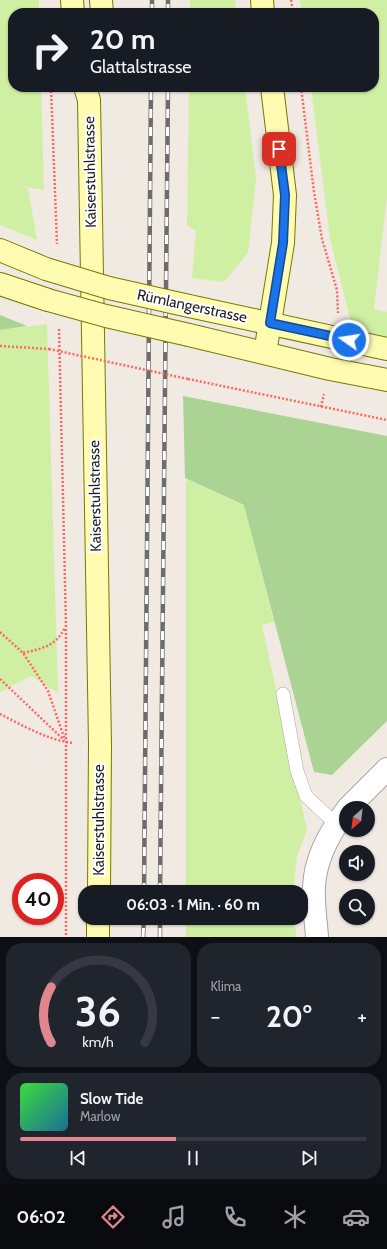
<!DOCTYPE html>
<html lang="de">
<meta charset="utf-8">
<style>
:root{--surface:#171b24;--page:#20242c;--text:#f1f3f6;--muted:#9ea1a6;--line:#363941;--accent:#e0868f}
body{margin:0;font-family:Cabin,sans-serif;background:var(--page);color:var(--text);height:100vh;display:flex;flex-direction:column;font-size:15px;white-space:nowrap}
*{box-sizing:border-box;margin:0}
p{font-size:13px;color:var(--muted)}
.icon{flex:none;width:22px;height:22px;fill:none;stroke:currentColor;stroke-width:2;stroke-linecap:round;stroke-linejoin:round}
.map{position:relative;height:937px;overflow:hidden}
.details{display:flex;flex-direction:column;gap:6px;padding:6px;background:#0d0f14;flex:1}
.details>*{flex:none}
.top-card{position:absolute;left:8px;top:8px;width:371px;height:84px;border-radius:16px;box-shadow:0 1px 3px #0004;background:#171b24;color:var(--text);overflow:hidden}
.needle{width:26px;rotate:208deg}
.fabs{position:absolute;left:339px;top:801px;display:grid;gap:8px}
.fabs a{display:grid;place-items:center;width:36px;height:36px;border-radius:50%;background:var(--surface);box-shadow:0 1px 3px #0004;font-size:20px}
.speed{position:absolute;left:12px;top:873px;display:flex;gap:8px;font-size:20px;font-weight:700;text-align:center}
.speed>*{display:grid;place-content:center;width:52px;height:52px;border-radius:50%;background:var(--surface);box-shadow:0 1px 3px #0004;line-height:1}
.speed .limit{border:6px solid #d22;background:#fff;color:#111}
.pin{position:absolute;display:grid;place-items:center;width:34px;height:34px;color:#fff;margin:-17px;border-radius:8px;box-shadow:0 2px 6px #0006}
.me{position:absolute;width:44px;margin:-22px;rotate:283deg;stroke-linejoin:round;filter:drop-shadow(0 0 3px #0008)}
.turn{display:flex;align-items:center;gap:14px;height:84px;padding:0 16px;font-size:18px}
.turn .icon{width:52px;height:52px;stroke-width:2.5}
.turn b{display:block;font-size:28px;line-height:34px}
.big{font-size:30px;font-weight:700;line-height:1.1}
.details .card{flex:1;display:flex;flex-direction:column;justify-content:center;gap:6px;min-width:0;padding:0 14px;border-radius:16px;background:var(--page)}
.details .dial{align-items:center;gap:0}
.dial svg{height:104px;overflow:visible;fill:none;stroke:var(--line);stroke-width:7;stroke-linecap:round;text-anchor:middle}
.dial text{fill:var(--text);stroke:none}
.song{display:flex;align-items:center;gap:12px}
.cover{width:48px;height:48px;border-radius:6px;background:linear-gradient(135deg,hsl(120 70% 55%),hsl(200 70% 35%))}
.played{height:4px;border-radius:2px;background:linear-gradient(90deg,var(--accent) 45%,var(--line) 45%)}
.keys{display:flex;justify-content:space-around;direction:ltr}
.heat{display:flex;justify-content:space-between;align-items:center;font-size:22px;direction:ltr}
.details .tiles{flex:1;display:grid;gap:6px;grid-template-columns:1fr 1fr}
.card:last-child{grid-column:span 2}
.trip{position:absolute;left:78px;top:885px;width:230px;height:40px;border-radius:16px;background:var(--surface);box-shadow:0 1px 3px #0004;font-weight:700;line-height:40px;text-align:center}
.menu{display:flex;height:64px;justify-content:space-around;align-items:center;background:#090b0e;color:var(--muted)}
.menu .icon{width:28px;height:28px}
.menu .selected{color:var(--accent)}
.menu b{font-size:18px;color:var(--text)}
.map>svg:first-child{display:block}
.grass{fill:#cfefa3}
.forest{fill:#abd393}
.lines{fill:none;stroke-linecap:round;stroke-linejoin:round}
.lane-casing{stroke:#a5a5a5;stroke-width:14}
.street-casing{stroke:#a5a5a5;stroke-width:24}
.secondary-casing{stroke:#767900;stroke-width:24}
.path{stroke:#ff6764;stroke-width:2.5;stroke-dasharray:2 2;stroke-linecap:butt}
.lane{stroke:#fff;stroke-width:13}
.street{stroke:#fff;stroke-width:22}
.secondary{stroke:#fffcb1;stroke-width:22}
.rail-casing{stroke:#6c6c6c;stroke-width:4.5}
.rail{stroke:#fff;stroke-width:3;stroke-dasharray:9;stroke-linecap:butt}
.secondary-bridge-casing{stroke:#767900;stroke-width:24;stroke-linecap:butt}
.path-bridge{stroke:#ff6764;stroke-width:2.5;stroke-dasharray:2 2;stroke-linecap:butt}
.secondary-bridge{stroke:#fffcb1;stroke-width:22}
.route-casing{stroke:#114b97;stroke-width:10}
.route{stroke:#1a73e8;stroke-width:7}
.labels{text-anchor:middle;stroke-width:4;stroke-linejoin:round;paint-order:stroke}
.street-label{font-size:15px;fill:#1e1e1e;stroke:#fff}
</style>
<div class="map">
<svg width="387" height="937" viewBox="0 0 387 937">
<rect width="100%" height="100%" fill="#f0eae3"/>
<!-- grass -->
<path class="grass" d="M0,0H39V13H13V87H41L44,190L12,185L28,188L37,240L0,225Z
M190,0H235L236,13H190Z
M300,0H387V197L374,309L387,312V338L353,330L330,239L311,87H374V13H302Z
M189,87H245L256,179L248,253L224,282L192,278L196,231L187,225Z
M47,324L58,693L31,676L0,692V330Z
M186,479L245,506L274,622L262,625L307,830L297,856L293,892H186Z
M186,918H293L297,937H186Z"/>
<!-- forest -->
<path class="forest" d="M0,315L27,326L0,330Z
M183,396L387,436V721L332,775L314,772L244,505L185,478Z"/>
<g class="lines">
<defs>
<path id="lane" d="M283,694L297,771L306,796L336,824"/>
<path id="street" d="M348,808L387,769
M317,937C316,921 313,904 314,887C315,860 330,832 346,811"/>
<path id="secondary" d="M72,0L73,13
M101,0L102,13
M262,0L263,13
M85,87L89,100L100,744L99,892
M0,250L46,269
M0,284L48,300
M189,306L387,349
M189,335L330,369L387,380
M265,353L283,243L285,195L272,87
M98,937V918"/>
</defs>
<!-- lane casing -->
<use href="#lane" class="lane-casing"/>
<!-- street casing -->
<use href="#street" class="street-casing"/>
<!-- secondary casing -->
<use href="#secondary" class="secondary-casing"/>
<!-- path -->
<path class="path" d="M291,0L293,13
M51,87L57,244
M301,87L314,192L322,239L337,290L338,313
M59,329L66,625V937
M0,346L49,349
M188,379L387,420
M321,407L324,394
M0,632L23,653L48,691L65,740
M23,653C41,649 57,646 65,627
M0,679L64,740
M0,714C22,725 49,741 74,743"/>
<!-- lane -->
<use href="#lane" class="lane"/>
<!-- street -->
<use href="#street" class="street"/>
<!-- secondary -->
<use href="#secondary" class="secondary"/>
<defs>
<path id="rail" d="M152,13V0
M168,13V0
M144,892L151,87
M160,892L168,87
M143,937L144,918
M160,937V918"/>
</defs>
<!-- rail casing -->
<use href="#rail" class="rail-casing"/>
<!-- rail -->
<use href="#rail" class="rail"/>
<defs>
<path id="secondary-bridge" d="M46,269L109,288L189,306
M48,300L106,316L189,335"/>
</defs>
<!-- secondary-bridge casing -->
<use href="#secondary-bridge" class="secondary-bridge-casing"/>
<!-- path-bridge -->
<path class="path-bridge" d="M49,349L188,379"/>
<!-- secondary-bridge -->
<use href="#secondary-bridge" class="secondary-bridge"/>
</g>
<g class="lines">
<defs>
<path id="route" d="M279,149L285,195L283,243L270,323L349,340"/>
</defs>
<!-- route casing -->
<use href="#route" class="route-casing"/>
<!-- route -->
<use href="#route" class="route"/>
</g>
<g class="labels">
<!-- street labels -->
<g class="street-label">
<text transform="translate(90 172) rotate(-91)" y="5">Kaiserstuhlstrasse</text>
<text transform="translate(192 306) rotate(12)" y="5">Rümlangerstrasse</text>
<text transform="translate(95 496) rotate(-91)" y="5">Kaiserstuhlstrasse</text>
<text transform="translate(99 820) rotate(-90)" y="5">Kaiserstuhlstrasse</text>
</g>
</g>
</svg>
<div class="fabs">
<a><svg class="needle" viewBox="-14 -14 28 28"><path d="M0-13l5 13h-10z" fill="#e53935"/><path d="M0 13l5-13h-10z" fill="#9ea1a6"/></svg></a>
<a><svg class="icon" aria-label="sound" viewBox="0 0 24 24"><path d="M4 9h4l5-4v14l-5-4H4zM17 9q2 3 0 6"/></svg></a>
<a><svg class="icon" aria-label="search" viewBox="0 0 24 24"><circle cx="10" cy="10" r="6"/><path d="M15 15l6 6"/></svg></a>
</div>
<div class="speed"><div class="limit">40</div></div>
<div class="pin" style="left:279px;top:149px;background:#d93025"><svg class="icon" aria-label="arrive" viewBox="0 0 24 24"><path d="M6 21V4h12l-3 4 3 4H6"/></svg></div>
<svg class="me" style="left:349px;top:340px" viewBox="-20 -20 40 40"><circle r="17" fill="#1a73e8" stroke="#fff" stroke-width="3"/><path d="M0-11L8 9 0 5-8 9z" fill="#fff"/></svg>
<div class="trip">06:03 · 1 Min. · 60 m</div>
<div class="top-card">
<div class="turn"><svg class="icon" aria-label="right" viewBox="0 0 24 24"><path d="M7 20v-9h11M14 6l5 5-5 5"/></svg><div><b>20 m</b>Glattalstrasse</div></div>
</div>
</div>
<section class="details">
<div class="tiles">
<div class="card dial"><svg viewBox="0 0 100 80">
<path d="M14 69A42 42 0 1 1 86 69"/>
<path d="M14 69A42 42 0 0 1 14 26" stroke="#e0868f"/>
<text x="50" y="56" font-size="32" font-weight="700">36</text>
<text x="50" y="72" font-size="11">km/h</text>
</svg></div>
<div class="card"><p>Klima</p>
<div class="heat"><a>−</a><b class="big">20°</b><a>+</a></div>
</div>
<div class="card">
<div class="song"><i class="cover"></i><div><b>Slow Tide</b><p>Marlow</p></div></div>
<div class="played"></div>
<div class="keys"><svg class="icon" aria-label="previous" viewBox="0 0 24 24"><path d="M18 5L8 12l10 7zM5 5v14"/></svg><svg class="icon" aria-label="pause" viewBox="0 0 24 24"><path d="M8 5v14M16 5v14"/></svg><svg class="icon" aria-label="next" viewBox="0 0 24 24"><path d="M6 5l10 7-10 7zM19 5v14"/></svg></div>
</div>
</div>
</section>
<nav class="menu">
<b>06:02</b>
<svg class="icon selected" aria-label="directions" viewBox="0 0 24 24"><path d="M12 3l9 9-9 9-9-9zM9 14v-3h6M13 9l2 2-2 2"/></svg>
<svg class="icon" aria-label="music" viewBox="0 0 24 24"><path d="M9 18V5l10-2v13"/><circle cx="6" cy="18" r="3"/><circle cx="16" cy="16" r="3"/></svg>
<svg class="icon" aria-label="phone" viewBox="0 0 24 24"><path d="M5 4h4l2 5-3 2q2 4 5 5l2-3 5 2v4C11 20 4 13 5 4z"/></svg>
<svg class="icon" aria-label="climate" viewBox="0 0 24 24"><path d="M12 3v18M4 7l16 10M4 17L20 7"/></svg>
<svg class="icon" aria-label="car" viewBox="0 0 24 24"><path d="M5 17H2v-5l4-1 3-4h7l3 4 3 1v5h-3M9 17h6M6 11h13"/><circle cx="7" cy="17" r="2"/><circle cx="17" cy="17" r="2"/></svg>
</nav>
